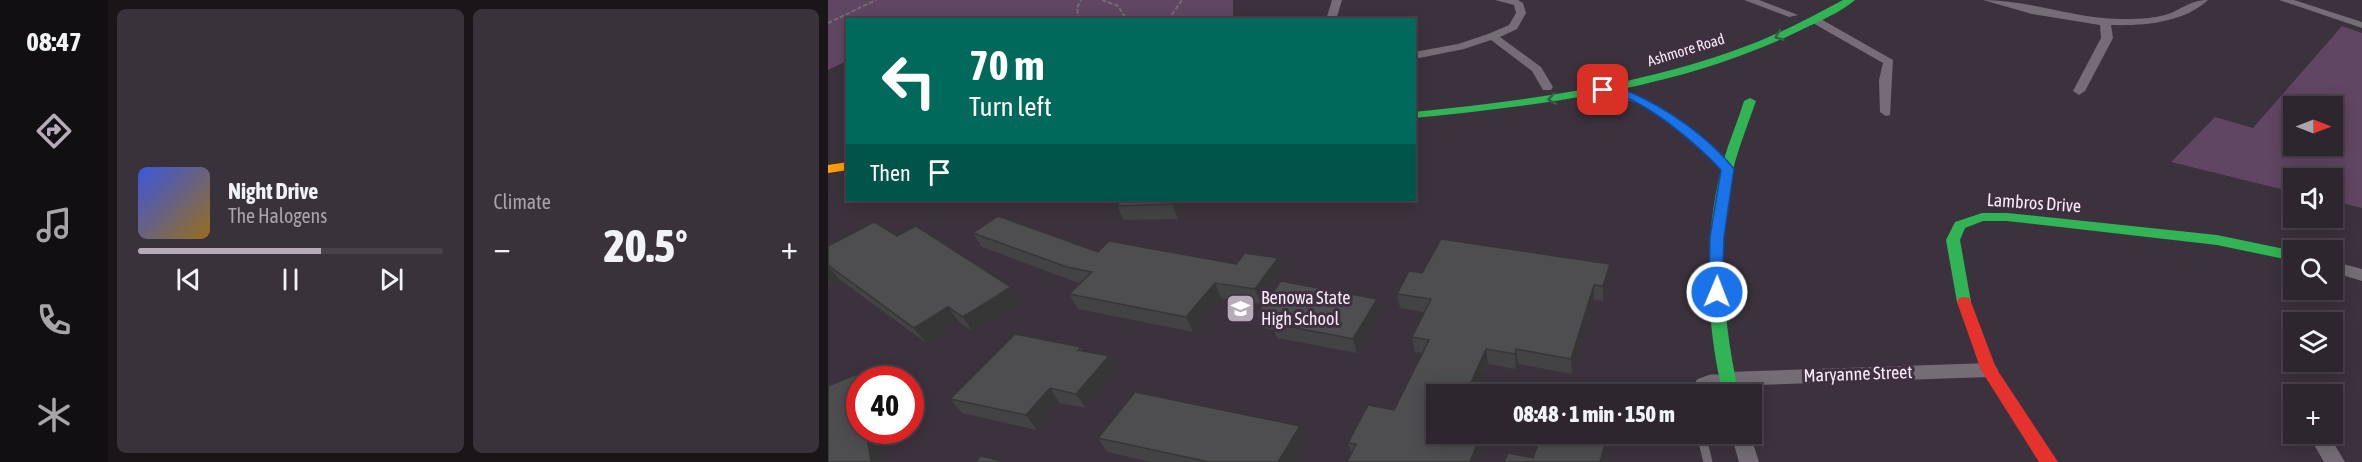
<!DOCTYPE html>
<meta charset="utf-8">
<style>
:root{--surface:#2d262e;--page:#39323a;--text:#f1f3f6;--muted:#a7a5aa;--line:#48434a;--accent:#b6abb7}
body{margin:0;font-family:"Asap Condensed",sans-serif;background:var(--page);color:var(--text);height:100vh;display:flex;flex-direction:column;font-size:22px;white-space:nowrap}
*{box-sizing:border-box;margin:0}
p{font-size:20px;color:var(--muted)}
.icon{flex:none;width:33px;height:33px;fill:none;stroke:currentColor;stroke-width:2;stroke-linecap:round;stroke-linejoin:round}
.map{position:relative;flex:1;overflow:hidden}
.drawer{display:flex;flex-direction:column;gap:9px;padding:9px;background:#191519;width:720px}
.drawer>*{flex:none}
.hud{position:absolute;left:18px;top:18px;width:570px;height:183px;border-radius:0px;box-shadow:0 3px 15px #0003,0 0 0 2px var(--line);background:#00695c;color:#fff;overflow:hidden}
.needle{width:39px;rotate:90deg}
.controls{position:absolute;left:1455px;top:96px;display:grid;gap:12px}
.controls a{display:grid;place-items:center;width:60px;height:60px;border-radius:0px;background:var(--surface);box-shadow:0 3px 15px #0003,0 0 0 2px var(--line);font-size:30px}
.speed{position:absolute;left:18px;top:366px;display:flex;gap:12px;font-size:30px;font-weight:700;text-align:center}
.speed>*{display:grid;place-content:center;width:78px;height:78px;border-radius:50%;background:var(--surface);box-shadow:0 3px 15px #0003,0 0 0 2px var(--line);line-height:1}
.speed .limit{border:9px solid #d22;background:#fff;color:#111}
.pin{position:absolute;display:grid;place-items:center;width:51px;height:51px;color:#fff;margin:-26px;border-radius:12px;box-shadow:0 3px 9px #0006}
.me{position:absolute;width:66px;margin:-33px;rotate:1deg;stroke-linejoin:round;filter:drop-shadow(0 0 4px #0008)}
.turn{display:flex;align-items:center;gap:21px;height:126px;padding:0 24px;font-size:27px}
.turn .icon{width:78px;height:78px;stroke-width:2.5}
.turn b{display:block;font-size:42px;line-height:51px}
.then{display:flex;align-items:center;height:57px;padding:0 24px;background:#0003;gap:12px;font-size:22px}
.big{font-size:45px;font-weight:800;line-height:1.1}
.drawer .card{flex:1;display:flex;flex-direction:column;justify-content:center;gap:9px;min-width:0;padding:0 21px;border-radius:9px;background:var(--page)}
.song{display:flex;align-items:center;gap:18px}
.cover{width:72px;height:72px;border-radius:9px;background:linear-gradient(135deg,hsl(230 70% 55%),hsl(40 70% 35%))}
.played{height:6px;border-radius:3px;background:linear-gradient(90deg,var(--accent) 60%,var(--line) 60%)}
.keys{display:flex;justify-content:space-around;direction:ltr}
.heat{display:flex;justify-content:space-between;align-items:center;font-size:33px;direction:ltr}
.drawer .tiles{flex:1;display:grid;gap:9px;grid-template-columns:repeat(2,1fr)}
.trip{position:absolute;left:598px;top:384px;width:336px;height:60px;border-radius:0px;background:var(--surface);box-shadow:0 3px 15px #0003,0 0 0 2px var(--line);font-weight:800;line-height:60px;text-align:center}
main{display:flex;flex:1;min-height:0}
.tabs{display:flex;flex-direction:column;width:108px;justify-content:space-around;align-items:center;background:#120f12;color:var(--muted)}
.tabs .icon{width:42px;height:42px}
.tabs .on{color:var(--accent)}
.tabs b{font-size:27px;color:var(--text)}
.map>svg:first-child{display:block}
.green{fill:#604662;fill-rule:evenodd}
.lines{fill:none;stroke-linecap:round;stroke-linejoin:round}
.path{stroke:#736d74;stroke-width:2;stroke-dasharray:4.5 2;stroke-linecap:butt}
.lane-far2{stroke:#746d75;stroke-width:6}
.lane-far1{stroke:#746d75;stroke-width:7}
.lane{stroke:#746d75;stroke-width:9}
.street{fill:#746d75;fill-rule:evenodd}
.fast{fill:#30b455;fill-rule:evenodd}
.slow{fill:#ff9f0a;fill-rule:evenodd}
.jam{fill:#e5322d;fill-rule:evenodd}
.wall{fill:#434244}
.shaded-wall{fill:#373637}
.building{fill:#4e4d4f;stroke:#373637;stroke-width:1.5}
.oneway{stroke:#3a5d48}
.route{fill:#1a73e8;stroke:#114b97;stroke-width:1.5}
.labels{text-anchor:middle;stroke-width:6;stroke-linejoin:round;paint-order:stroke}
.far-street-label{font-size:15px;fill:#f7ecf8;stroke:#402e41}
.street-label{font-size:18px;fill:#f7ecf8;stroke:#402e41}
.poi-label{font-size:18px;fill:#f7ecf8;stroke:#402e41;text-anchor:start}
</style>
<main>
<nav class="tabs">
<b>08:47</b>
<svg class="icon on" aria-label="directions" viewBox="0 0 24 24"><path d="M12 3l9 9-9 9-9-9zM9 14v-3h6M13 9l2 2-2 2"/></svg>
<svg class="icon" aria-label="music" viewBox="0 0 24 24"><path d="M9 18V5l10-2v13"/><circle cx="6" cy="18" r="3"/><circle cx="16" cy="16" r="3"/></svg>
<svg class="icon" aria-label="phone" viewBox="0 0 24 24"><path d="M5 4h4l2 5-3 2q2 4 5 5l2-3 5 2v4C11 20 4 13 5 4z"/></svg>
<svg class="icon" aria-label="climate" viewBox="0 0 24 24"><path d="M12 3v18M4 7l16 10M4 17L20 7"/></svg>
</nav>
<section class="drawer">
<div class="tiles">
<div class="card">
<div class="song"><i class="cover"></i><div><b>Night Drive</b><p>The Halogens</p></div></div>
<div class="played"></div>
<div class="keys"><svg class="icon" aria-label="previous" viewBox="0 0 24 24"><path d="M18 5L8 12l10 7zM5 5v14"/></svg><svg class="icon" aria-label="pause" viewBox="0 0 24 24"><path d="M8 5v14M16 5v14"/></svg><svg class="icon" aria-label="next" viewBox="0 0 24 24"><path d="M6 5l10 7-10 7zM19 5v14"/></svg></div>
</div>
<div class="card"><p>Climate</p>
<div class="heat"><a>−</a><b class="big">20.5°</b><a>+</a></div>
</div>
</div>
</section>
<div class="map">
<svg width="1534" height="462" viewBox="0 0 1534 462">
<rect width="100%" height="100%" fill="#3c323d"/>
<!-- green -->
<path class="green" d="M0,0H405V19L20,20L19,61L0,70Z
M1514,26L1534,33V208L1505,201L1504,178H1466L1465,192L1343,162L1387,117L1425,128ZM1466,106H1504V146H1466Z"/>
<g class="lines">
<!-- path -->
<path class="path" d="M274,0L290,6L299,20
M251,20L249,8L253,0
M340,20L354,0
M0,23L48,0"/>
<!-- lane-far2 -->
<path class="lane-far2" d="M783,91L814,102L847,122"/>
<!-- lane-far1 -->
<path class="lane-far1" d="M845,121L898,168"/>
<!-- lane -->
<path class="lane" d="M868,394L872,383L883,379H897
M873,434L880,462"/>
<!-- street -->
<path class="street" d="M504,0H514L508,20H498Z
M667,0H690L695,3L698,13L689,29L672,37L713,67L725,87L723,90H715L704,71L663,40L636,49L586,59V52L630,44L660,34L681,25L688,13L686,5Z
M916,0H931L970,15L961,17Z
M1155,0C1200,0 1245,18 1292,19C1306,19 1323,19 1337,15C1354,10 1361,0 1380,0C1355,23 1315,26 1283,25L1285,38L1257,91L1251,95L1245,91L1273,38L1272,25L1204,14Z
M1451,0H1466L1534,22V28Z
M983,18H991L1065,60L1062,115L1058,116L1052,112L1051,80L1055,63L983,22Z
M1504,261L1534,269V281L1504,272Z
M1161,363L1167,365L1170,370L1167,375L1161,377L898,386L892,384L889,379L892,374L898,372Z
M903,434H922L931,462H911Z
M1480,434H1500L1517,462H1496Z"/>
<!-- fast -->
<path class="fast" d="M1015,0H1027C1012,13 989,22 971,31C852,89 716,105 586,118V112C702,100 820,85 929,42C959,30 987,15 1015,0Z
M922,98L928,101C921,121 913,141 907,162C888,238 894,318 911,394H895C877,320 875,236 895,162C901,141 910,121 916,101Z
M1154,213H1179L1389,235L1466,251V261L1389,245L1179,221H1155L1137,228L1132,240L1143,302L1141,306H1131L1129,302L1118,240L1127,222Z"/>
<!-- slow -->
<path class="slow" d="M20,162V170L0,173V165Z"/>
<!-- jam -->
<path class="jam" d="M1136,297L1141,298L1143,302L1168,368L1230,462H1211L1153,370L1129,302L1131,298Z"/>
</g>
<!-- wall -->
<path class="wall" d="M359,201L350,219L296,220L289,206Z
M145,233L270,252L408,264L450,258L455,272L433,304L393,298L365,332L250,309L241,294L253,283L248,282L154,247Z
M69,236L192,302L145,332L131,322L98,343L11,279L0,285V246Z
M594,273L782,278L775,301L766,300L744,374L690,364L688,369L660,364L647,394H609V434L657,441L650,462H519L523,454L520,443L566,410L594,353L587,352L584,337L596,312L572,308L569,294Z
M549,299L553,313L529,353L449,338L446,330L435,328L429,313Z
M253,347L256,351L281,356L289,371L258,408L232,403L209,430L134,413L122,399Z
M270,438L478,440L465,462H323L279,452Z"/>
<!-- shaded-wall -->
<path class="shaded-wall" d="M346,200H358L359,201L350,219L344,204Z
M450,258L455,272L433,304L427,289Z
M782,264V278L775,301V286Z
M0,266L11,279L0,285Z
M387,283L393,298L365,332L358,317Z
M766,285V300L744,374L743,359Z
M183,287L192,302L145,332L135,317Z
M549,299L553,313L529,353L525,339Z
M120,307L131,322L98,343L86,328Z
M658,349L660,364L647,394H638Z
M688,349L690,364L688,369L687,354Z
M281,356L289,371L258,408L248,394Z
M29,374L34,380H32V392Z
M222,388L232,403L209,430L198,415Z
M472,426L478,440L465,462H450Z
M38,430H49L55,462H43Z
M653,434H656L657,441L650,462H642Z
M780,434H782V442L776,462H772Z"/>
<!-- building -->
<path class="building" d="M293,200H346L344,204L289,206Z
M170,216L270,252L281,241L408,264L417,253L450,258L427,289L387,283L358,317L241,294L264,272L239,267L145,233Z
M46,222L69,236L88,226L183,287L135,317L120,307L86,328L0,265V246Z
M613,239L782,264L775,286L766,285L743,359L688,349L687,354L658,349L638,394H609V434H653L642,462H519L528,444L520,443L540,405L566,410L601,340L584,337L603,299L569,294L581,271L594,273Z
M453,281L549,299L525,339L443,323L448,316L429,313Z
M187,334L253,347L250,350L281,356L248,394L222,388L198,415L122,399Z
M29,374L32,392V430H38L43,462H0V386Z
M307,392L472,426L450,462H381L270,438Z
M714,434H780L772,462H676L680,453L705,458Z
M153,456L178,462H147Z"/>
<!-- one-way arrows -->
<defs><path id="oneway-chevron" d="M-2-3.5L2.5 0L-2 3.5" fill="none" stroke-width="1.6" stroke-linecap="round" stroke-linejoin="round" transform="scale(1.5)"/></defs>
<g class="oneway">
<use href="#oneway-chevron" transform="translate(951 36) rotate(159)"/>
<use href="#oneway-chevron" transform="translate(724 99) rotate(170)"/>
</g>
<!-- route -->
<path class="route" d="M775,86C783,88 794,88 802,92C839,108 882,138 906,169L896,237L894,296H883L881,292L882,237L893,170C870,145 826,108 794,96C787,94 778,94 771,92L769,90Z"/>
<!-- icons -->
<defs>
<symbol id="school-square" viewBox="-11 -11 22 22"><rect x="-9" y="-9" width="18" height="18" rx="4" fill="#b6abb7" stroke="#402e41"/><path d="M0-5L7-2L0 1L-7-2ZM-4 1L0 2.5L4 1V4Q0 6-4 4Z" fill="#fff"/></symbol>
</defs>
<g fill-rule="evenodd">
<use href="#school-square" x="396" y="292" width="33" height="33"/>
</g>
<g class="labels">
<!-- far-street labels -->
<g class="far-street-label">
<text transform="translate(858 50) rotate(-17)" y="5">Ashmore Road</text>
</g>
<!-- street labels -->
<g class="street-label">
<text transform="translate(1206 203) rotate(4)" y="6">Lambros Drive</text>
<text transform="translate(1030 374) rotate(-2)" y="6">Maryanne Street</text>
</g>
<!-- poi labels -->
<g class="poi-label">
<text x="433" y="304">Benowa State<tspan x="433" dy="21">High School</tspan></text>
</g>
</g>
</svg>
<div class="controls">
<a><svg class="needle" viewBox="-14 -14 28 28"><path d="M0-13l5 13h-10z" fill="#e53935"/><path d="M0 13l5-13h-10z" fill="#a7a5aa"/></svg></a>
<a><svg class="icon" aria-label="sound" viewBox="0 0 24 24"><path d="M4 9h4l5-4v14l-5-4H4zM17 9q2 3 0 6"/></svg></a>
<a><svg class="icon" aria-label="search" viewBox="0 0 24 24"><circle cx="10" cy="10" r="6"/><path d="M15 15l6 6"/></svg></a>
<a><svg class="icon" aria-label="layers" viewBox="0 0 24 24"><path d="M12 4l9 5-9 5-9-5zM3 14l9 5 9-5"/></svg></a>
<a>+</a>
</div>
<div class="speed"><div class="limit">40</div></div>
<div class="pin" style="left:775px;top:90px;background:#d93025"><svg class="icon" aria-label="arrive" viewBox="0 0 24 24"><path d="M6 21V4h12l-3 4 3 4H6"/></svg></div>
<svg class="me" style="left:889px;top:292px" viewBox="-20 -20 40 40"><circle r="17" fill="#1a73e8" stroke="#fff" stroke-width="3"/><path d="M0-11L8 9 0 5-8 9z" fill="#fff"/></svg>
<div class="trip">08:48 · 1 min · 150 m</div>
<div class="hud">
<div class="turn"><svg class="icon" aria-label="left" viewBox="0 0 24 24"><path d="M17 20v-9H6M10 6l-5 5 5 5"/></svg><div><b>70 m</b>Turn left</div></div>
<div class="then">Then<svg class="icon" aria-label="arrive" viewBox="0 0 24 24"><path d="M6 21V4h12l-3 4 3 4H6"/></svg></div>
</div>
</div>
</main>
